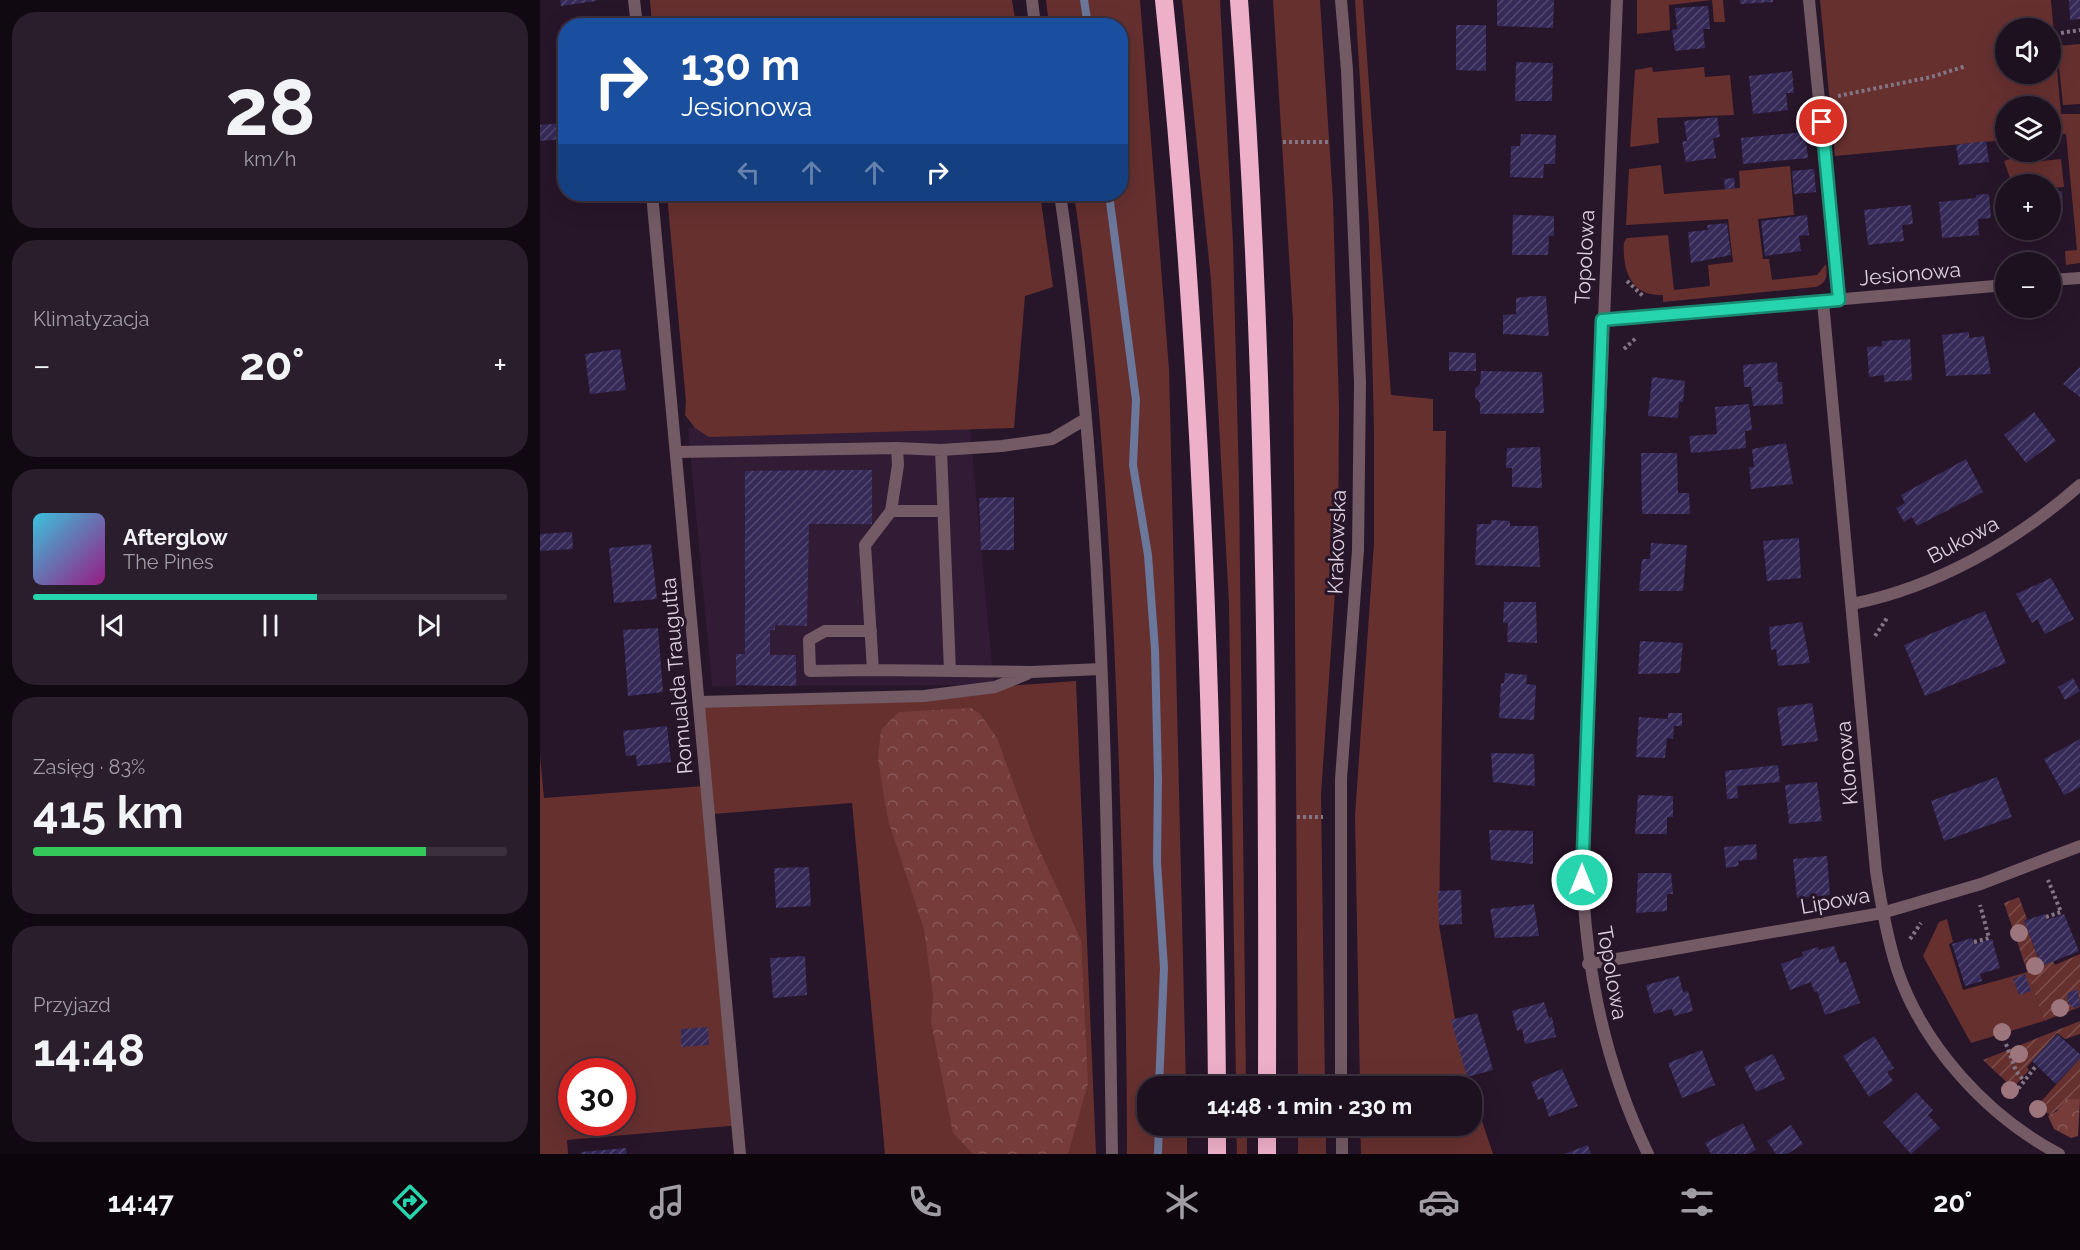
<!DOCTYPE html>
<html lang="pl">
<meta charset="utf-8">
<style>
:root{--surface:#1d101f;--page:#2a1e2c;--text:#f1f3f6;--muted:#a09da4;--line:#3b303d;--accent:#26d5ae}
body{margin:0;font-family:Raleway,sans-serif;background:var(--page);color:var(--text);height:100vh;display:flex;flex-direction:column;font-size:22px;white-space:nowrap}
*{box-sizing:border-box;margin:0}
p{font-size:20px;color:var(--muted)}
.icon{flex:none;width:33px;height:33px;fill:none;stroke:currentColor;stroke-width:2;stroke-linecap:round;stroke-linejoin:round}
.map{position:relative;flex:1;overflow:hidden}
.side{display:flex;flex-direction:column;gap:12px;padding:12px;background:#100911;width:540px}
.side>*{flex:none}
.guide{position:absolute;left:18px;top:18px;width:570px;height:183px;border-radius:24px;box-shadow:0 6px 24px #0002,0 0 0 2px var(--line);background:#1a4fa0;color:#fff;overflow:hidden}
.buttons{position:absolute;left:1455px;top:18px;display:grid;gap:12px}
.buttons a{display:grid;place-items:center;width:66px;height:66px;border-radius:50%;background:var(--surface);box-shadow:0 6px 24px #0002,0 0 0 2px var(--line);font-size:30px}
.speed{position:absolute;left:18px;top:1058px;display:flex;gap:12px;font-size:30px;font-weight:700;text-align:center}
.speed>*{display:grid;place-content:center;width:78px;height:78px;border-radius:50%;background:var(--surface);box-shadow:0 6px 24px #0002,0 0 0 2px var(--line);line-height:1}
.speed .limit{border:9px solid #d22;background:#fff;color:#111}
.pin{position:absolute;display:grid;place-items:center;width:51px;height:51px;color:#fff;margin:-26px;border:3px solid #fff;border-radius:50%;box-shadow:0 2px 6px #0007}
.me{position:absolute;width:66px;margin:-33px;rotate:0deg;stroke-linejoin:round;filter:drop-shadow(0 0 4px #0008)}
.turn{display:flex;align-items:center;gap:21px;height:126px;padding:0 24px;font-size:27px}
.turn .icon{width:78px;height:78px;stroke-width:2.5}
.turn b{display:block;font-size:42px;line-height:51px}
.lanes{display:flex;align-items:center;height:57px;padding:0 24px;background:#0003;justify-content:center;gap:30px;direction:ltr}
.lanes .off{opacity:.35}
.big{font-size:45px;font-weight:700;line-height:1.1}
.side .tile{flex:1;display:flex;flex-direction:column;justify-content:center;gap:9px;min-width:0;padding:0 21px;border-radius:24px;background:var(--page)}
.side .dial{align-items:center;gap:0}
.dial b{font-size:78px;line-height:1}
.song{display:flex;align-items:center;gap:18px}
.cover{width:72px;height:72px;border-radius:9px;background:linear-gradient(135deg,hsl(190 70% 55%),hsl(310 70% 35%))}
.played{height:6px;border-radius:3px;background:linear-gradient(90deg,var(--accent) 60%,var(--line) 60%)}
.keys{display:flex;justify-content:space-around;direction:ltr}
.heat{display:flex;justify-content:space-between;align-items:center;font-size:33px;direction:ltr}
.charge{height:9px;border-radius:4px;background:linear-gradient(90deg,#34c759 83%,var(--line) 0)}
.trip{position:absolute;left:597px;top:1076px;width:345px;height:60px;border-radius:24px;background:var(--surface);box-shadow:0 6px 24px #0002,0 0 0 2px var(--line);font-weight:700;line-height:60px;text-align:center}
.tabs{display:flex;height:96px;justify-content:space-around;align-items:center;background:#0c060c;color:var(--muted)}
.tabs .icon{width:42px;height:42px}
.tabs .current{color:var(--accent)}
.tabs b{font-size:27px;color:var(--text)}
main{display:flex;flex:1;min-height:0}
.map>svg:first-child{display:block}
.built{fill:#321b35}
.grass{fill:#66302f;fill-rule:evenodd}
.forest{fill:url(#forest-crowns)}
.garden{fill:url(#garden-furrows)}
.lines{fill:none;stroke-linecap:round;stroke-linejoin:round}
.stream{stroke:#6b779b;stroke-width:8}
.building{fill:url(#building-hatch)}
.path{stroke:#847586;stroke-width:4;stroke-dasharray:3 3;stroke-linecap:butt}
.service{stroke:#735a64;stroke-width:12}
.minor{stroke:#735a64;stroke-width:12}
.motorway{stroke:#eeafc9;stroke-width:18}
.tree{fill:#9d757c}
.route-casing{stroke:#198a71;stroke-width:15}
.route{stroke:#26d5ae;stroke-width:10}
.labels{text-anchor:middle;stroke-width:6;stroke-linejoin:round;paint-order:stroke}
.street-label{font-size:21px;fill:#dcd0de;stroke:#271529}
</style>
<main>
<section class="side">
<div class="tile dial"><b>28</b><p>km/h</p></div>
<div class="tile"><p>Klimatyzacja</p>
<div class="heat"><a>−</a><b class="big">20°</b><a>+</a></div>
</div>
<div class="tile">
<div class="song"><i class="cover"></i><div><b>Afterglow</b><p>The Pines</p></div></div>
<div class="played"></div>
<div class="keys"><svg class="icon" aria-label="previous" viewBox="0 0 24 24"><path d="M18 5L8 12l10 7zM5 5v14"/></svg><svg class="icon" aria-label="pause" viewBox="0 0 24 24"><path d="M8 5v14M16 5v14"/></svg><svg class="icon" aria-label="next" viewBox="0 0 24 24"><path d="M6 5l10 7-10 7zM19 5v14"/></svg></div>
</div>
<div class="tile"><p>Zasięg · 83%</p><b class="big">415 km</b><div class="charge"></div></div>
<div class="tile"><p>Przyjazd</p><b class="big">14:48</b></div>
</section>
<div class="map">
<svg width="1540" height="1154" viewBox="0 0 1540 1154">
<defs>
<pattern id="forest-crowns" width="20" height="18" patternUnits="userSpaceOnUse" patternTransform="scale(1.5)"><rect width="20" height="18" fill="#753c3a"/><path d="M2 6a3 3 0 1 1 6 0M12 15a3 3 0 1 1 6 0" fill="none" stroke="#885756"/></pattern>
<pattern id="garden-furrows" width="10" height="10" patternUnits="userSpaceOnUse" patternTransform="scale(1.5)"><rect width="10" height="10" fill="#66302f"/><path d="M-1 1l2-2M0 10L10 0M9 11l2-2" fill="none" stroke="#7b4d4d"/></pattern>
<pattern id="building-hatch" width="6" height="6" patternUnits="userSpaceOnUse" patternTransform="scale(1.5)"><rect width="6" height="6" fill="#352a58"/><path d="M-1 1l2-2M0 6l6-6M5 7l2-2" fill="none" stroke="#524870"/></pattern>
</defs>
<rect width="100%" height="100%" fill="#271529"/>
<!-- built -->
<path class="built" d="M158,426L430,429L454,685L172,686L148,429Z"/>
<!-- grass -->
<path class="grass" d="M110,0H472L476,25H112Z
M506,0H600L629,369L646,1086H608V1125H647V1154H587C587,1036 584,919 580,801C574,598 563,395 534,194H580V26L509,25Z
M642,0H680L693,243L699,483L706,1086H696L689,603L671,280Z
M733,0H780L793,200L799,408L798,549L781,794L785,1086H758L753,320Z
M815,0H823L851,395L893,399V431H906L899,925L915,1019L912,1020L930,1086H820L815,816L834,543V428L829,226Z
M1097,0H1183L1185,22H1174L1172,0L1129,5L1130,30L1097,34Z
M1280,0H1511L1521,114H1540V263L1526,265L1525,251L1537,250L1526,134L1511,135L1510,106H1466L1465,140L1295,156ZM1466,28H1510V74H1466Z
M1540,44V104L1523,105L1517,46Z
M1112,67L1113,72L1164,67L1165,77L1190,75L1194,115L1117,118L1119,143L1090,147L1095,70Z
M1477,152H1501L1502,161L1521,159L1524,187L1511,188L1510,184H1472L1464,161L1476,157Z
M1121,165L1124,194L1200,188L1199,171L1250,166L1254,215L1218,219L1223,259H1229L1232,280L1277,275L1286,264C1287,275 1288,283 1275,287L1123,302V295C1097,296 1086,280 1084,256C1084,249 1082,243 1087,238L1128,235L1134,290L1170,286L1168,265L1193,262L1188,219L1086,225L1089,169Z
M127,194H500L513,287L485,296L474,428L169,437L155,428L145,415L146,402Z
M536,681L556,1154H345L312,803L173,814L201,1125L27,1140L28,1154H0V755L4,798L164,786L158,708ZM32,1071H82V1122H32Z
M1407,919L1413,942L1409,944L1423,990L1488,972L1504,1021L1431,1043L1383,956L1399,922Z
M932,1091L953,1154H821L820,1125H932Z
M696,1125H707V1154H697Z
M758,1125H786V1154H758Z"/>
<!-- forest -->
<path class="forest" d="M431,708L440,714L457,738L492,834L541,940L548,1083L528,1154H433L413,1133L391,1022L393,996L384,929L349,823L344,798L338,758L341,730L359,712Z
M1532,1097L1540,1099L1538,1136L1531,1138L1514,1129L1508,1116L1517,1111L1525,1099Z"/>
<!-- garden -->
<path class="garden" d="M1479,897L1487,919L1484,921L1500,962L1511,958L1515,965L1540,954V1007L1504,1021L1464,903Z
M1540,1021V1034L1525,1039L1517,1033L1487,1067L1489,1070L1473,1088L1443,1060Z
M1540,1058V1099H1525L1522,1106L1510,1115L1497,1106Z"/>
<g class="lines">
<!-- stream -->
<path class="stream" d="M544,0L548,26
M569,194L596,400L593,465L608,555L615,650L618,778L617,862L624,968L619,1086
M618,1154L619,1125"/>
</g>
<!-- building -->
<path class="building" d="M20,0H56V1L21,6Z
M957,0H1014L1013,28L957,26Z
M1200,0H1233V2L1200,4Z
M1529,0H1540V19L1530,20Z
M1168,6L1170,29H1163L1165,48L1135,51L1132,30L1137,29L1135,8Z
M916,25H946V71L916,70Z
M976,62L1013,63L1012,101H975Z
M1252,71L1254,93H1246L1248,110L1213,114L1209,76Z
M1177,117L1180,137L1173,138L1176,158L1146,162L1142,141H1147L1144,121Z
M22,123L23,139L0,141V125Z
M1265,132L1268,158L1203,164L1201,138Z
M981,134L1016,135L1015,164H1004L1003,178L970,177L971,146H980Z
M1446,141L1449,162L1419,165L1416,145Z
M1274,169L1276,192L1254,194L1252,171Z
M1194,178L1195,188L1185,189L1184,179Z
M1522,191L1523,212L1514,213L1515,228H1510V192Z
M1449,194L1451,218L1438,219L1439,235L1402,238L1399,202L1436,198V195Z
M1371,205L1373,224L1362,225L1364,241L1328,245L1324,210Z
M973,215L1014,216V236H1009L1008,255H972Z
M1267,215L1269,235L1259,236L1261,251L1225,256L1221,221Z
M1187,223L1191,255L1151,263L1148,232L1168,230L1167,225Z
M993,296H1006L1009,336L963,334V315L976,314V298Z
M1429,332V338L1444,336L1451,374L1406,376L1402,335Z
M1370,339L1372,380L1344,382V375L1329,377L1327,347L1342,346V341Z
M80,349L86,390L50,394L45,354Z
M909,352L936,353V371H909Z
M1237,362L1238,382H1242L1243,404L1213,406L1211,387H1204L1203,365Z
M1540,367V397L1523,384Z
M941,371L1002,372L1004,413L940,414V403L935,397V389L940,384Z
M1112,377L1145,381L1143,402H1139L1138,418L1108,416Z
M1209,404L1212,430L1205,431L1206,448L1151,453L1149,436L1177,434L1175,407Z
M1494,412L1516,441L1486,463L1464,435Z
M1246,443L1253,484L1211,489L1209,467H1214L1212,449Z
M1000,447L1002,488L972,487V468H966L967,448Z
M1101,453H1137L1138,493H1149L1150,514H1102Z
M1426,459L1443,492L1377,526L1372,517L1364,522L1356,508L1365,503L1361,495Z
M332,470V524H269L267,626L235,625V630H230V655H256V686L196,685V654H205V471Z
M474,497V550H441L439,498Z
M951,520L970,521V526H998L1000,567L935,565L937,524H951Z
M32,532L33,549L0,551V534Z
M1259,538L1261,578L1227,581L1223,541Z
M1111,543L1147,545L1143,591H1099L1102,559H1110Z
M111,544L117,599L74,603L69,548Z
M1511,578L1534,619L1505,634L1497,619L1492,623L1476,594Z
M964,602H996L997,643L967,642L968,623H963Z
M1445,611L1466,663L1385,696L1364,645Z
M1262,622L1270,663L1238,666L1236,649L1231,650L1229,627Z
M118,628L123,692L88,696L83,630Z
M1100,641L1143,643L1140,673L1098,674Z
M965,673L987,675L986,684L996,685L994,720L959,718L961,683H964Z
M1533,678L1540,691L1525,700L1518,687Z
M1272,703L1278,741L1242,746L1237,708Z
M1128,713H1142V726H1134L1133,739L1127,738L1125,758L1096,757L1099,717L1128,719Z
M127,726L131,762L97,766L96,755L86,756L83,731Z
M1540,739V787L1524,795L1504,759Z
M951,753L994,754L995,786L953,782Z
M1238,765L1240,782L1197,786L1198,798L1187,799L1185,771Z
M1457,777L1472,817L1404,841L1391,801Z
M1277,782L1282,821L1249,824L1245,785Z
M1098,795L1133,796V817H1127V834H1095Z
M949,830L993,831V864L951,860Z
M1216,844L1217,859L1198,861L1199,866L1186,868L1184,847Z
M1287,856L1290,895L1257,898L1253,859Z
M269,867L271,906L236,908L234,868Z
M1098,873H1131L1133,894H1127V911L1096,913Z
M921,890L922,924L899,925L898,891Z
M994,904L999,936L955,938L950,909Z
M1505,914L1507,920L1524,914L1539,951L1502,966L1484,921Z
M1432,938L1434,944L1452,939L1460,968L1440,974L1442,981L1425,986L1412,944Z
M1294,946L1300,963L1306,962L1320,1003L1285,1015L1277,991L1274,992L1271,982L1250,990L1241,964L1263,956L1262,952L1278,947L1279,950Z
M265,956L267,995L233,998L230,958Z
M1485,974L1491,991L1479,995L1473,979Z
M1139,976L1143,992L1148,991L1153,1011L1134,1016L1132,1009L1114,1014L1106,985Z
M1538,989L1540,1006L1534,1008L1527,1002L1528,993Z
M1004,1002L1009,1018L1012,1017L1016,1037L985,1044L982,1029L977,1031L972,1011Z
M937,1013L953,1070L927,1077L911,1020Z
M168,1027L169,1045L141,1047V1029Z
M1517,1034L1540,1054V1058L1516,1084L1492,1061Z
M1334,1036L1354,1068L1347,1072L1353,1081L1329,1097L1303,1056Z
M1162,1050L1175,1085L1142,1098L1128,1063Z
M1233,1054L1245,1079L1216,1092L1204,1067Z
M1022,1069L1038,1106L1009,1117L1003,1098L998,1100L991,1082Z
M1376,1092L1393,1110L1388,1115L1400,1128L1371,1154L1343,1123Z
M1203,1123L1216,1150L1208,1154H1171L1165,1143Z
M1251,1125L1263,1144L1247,1154H1236L1227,1141Z
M1048,1145L1051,1154H1024Z
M86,1148L87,1154H41V1152Z"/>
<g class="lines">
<!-- path -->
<path class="path" d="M1521,33L1540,30
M1298,96L1391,77L1426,66
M743,142H791
M1087,281L1103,296
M1084,349L1096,338
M1335,636L1347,618
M757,817H783
M1506,917L1521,912L1508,880
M1370,939L1381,923
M1434,942L1449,938L1440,905
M1466,1044L1476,1071L1484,1081
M1471,1098L1496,1066"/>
<!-- service -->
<path class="service" d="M492,0L495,26
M801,0L807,70L820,382L818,550L801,779V1086
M520,194C567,511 567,834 572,1154
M357,448L401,450L462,446L512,439L544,420
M401,450L410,671
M136,452L357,448L358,465L351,511L325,545L333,670L491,672L561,669
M351,511H403
M331,631H285L269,640L270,671L333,670
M159,702L384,696L455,687L487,674
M802,1125V1154"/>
<!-- minor -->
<path class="minor" d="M94,0L97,26
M1077,0L1042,860C1044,963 1063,1061 1108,1154
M1269,0L1299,300
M112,194L200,1154
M1510,280L1540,278
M1283,302L1336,871C1341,904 1347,937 1357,969C1383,1046 1447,1116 1519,1154
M1062,320L1466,285
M1312,604C1397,587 1475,542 1540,485
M1048,964L1342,913L1441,884L1540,846"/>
<!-- motorway -->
<path class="motorway" d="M624,0C662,361 673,723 677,1086
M699,0C726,361 728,724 727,1086
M677,1125V1154
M727,1154V1125"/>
</g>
<!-- trees -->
<g class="tree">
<circle cx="1479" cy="933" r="9"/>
<circle cx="1495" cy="966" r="9"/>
<circle cx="1520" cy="1008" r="9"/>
<circle cx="1462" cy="1032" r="9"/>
<circle cx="1479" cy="1054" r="9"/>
<circle cx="1470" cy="1090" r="9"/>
<circle cx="1498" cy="1109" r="9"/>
</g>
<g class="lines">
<defs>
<path id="route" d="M1042,880L1062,320L1299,300L1282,122"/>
</defs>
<!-- route casing -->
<use href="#route" class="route-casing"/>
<!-- route -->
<use href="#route" class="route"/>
</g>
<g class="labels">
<!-- street labels -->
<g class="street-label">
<text transform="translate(1045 257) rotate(-87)" y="7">Topolowa</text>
<text transform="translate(1370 274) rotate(-5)" y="7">Jesionowa</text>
<text transform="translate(1423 540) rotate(-28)" y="7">Bukowa</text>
<text transform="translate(797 542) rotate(-88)" y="7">Krakowska</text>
<text transform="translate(137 676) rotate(-95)" y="7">Romualda Traugutta</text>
<text transform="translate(1307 763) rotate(-95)" y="7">Klonowa</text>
<text transform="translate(1295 901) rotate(-10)" y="7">Lipowa</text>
<text transform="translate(1072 973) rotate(80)" y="7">Topolowa</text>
</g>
</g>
</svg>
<div class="buttons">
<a><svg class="icon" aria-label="sound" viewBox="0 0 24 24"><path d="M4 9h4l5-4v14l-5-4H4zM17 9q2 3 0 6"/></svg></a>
<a><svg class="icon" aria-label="layers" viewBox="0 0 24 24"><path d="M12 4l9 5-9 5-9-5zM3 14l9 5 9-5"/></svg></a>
<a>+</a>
<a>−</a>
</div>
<div class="speed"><div class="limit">30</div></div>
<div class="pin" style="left:1282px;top:122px;background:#d93025"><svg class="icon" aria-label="arrive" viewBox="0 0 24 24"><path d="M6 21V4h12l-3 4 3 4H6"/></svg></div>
<svg class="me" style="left:1042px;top:880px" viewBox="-20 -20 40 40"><circle r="17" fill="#26d5ae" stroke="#fff" stroke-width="3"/><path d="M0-11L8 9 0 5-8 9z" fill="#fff"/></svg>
<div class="trip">14:48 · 1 min · 230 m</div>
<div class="guide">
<div class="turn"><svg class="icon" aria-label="right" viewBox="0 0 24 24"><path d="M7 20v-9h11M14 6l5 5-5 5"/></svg><div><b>130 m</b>Jesionowa</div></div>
<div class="lanes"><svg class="icon off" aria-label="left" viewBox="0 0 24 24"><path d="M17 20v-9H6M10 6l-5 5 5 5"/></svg><svg class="icon off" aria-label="ahead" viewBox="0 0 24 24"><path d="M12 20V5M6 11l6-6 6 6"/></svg><svg class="icon off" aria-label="ahead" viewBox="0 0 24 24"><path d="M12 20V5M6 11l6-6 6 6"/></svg><svg class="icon" aria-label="right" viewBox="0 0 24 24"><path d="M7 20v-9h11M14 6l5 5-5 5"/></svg></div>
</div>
</div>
</main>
<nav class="tabs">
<b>14:47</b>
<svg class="icon current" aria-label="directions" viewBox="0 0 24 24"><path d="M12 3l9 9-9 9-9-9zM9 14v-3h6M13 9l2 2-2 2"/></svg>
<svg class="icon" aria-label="music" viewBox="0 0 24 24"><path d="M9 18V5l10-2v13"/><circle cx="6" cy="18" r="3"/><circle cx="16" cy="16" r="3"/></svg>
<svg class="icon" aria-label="phone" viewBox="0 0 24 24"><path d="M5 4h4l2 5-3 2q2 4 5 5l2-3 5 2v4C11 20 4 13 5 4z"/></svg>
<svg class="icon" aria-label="climate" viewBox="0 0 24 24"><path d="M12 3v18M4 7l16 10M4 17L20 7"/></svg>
<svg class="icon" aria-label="car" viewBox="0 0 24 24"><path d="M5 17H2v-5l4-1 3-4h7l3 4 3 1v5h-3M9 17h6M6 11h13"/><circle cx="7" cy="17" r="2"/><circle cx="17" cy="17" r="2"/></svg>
<svg class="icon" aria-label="filters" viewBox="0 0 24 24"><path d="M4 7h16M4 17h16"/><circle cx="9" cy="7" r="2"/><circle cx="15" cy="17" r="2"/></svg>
<b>20°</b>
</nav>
